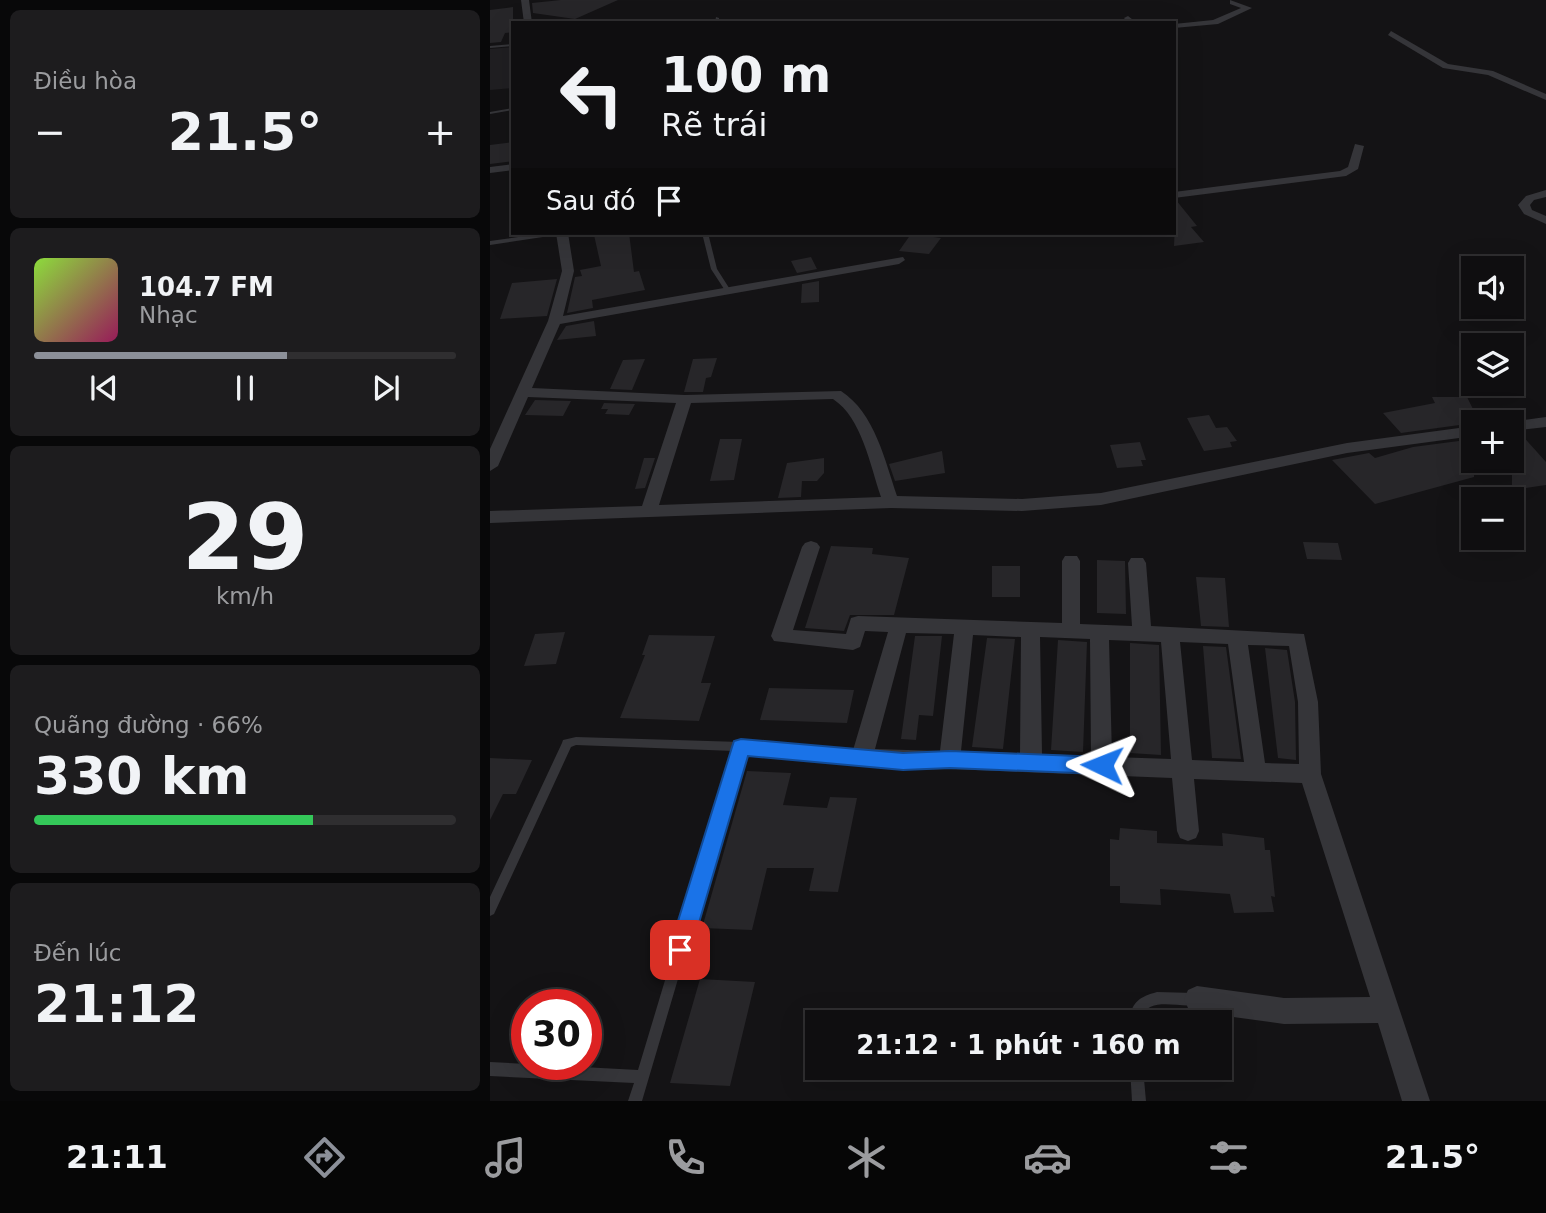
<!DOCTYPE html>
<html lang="vi">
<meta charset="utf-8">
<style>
:root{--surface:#0f0e10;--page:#1d1c1e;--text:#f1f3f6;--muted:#9b9c9f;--line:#2f2e30;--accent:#8c9099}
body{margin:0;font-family:"DejaVu Sans",sans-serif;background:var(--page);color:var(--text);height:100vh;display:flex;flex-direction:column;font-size:26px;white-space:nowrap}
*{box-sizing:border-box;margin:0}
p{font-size:23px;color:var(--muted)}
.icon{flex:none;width:38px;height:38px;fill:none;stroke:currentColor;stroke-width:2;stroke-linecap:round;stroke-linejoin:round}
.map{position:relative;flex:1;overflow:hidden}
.details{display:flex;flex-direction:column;gap:10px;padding:10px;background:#080809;width:490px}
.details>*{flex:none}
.banner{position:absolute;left:21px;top:21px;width:665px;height:214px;border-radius:0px;box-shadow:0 7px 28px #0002,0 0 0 2px var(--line);background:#0f0e10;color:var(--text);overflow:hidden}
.buttons{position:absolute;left:971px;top:256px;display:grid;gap:14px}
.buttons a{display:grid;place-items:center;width:63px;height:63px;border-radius:0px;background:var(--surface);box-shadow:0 7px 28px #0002,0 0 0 2px var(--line);font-size:35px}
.speed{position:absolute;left:21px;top:989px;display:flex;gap:14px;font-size:35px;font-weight:700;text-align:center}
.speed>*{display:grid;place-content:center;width:91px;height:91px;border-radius:50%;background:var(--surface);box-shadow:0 7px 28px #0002,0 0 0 2px var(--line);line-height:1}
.speed .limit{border:10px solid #d22;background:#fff;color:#111}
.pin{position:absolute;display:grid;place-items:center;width:60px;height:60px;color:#fff;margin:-30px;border-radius:14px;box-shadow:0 4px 10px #0006}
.me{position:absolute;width:77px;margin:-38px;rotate:272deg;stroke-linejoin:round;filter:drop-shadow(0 0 5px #0008)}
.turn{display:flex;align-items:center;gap:24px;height:147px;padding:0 35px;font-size:32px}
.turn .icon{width:91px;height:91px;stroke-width:2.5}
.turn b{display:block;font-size:49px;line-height:60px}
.then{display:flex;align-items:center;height:66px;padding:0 35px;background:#0003;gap:14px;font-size:26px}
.big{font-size:52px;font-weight:700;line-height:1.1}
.details .tile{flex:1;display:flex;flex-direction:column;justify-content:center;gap:10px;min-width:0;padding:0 24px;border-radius:10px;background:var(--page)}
.details .dial{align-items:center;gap:0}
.dial b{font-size:91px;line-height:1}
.song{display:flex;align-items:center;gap:21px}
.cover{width:84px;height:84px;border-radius:10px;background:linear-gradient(135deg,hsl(90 70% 55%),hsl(330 70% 35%))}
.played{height:7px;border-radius:4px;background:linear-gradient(90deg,var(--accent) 60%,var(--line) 60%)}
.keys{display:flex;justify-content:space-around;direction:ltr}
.heat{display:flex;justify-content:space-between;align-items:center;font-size:38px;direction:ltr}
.charge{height:10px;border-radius:5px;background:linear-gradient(90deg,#34c759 66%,var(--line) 0)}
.trip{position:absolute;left:315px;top:1010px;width:427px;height:70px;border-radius:0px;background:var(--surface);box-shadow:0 7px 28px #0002,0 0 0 2px var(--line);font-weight:700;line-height:70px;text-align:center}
.menu{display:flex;height:112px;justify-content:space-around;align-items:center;background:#060606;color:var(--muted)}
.menu .icon{width:49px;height:49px}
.menu .on{color:var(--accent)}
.menu b{font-size:32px;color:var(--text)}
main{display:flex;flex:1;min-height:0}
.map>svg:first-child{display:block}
.built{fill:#201f22}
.building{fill:#272629}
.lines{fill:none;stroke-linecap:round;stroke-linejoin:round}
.lane{fill:#353539;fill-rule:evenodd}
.street{fill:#353539;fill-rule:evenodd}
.route{fill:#1a73e8;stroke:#114b97;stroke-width:2}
</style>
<main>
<section class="details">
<div class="tile"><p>Điều hòa</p>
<div class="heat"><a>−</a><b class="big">21.5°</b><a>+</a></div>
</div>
<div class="tile">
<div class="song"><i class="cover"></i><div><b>104.7 FM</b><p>Nhạc</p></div></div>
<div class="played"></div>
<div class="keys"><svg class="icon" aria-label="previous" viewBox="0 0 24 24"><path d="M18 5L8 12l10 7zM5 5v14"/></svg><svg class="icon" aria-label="pause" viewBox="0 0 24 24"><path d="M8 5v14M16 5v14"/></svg><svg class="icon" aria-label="next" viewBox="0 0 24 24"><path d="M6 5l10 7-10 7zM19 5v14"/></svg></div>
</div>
<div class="tile dial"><b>29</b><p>km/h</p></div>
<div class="tile"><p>Quãng đường · 66%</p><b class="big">330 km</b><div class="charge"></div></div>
<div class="tile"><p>Đến lúc</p><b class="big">21:12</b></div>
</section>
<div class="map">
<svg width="1056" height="1101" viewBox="0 0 1056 1101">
<rect width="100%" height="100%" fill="#141315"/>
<!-- built -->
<path class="built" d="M23,47V88L0,90V49Z"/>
<!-- building -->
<path class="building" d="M71,0H128L85,19L43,13L42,3Z
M23,7V32L15,33L11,42L0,43V10Z
M23,142V161L0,164V145Z
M686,200L707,226L701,227L714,242L684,246Z
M117,233H139L144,272L149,271L155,290L102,300L103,308L77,313L85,277L92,276L90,270L111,266L104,235Z
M421,234L451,238L439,254L409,251Z
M321,257L327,269L307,273L301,261Z
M67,279L57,316L10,319L22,283Z
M329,281V302L311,303L312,284Z
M104,321L106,336L67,340L76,326Z
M227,358L221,377L216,378L213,392H194L203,359Z
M155,359L142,390L120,389L133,360Z
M942,397H977L984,411V423L911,433L893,413L945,403Z
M45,400L81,401L73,416L35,415Z
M114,403L145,404L139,415L115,414L118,409H111Z
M719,415L726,428L737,427L747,441L740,442L742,447L714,451L697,418Z
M1030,433L1056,462V485L1022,490V434Z
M230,439H252L244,480L220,481Z
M984,439V477L885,504L842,460L879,453L885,458L923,447Z
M650,442L656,460H651L653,466L627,468L620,445Z
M452,451L455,473L405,481L399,464Z
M154,458H165L155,488L145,489Z
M334,458V473L327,481H312L311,497L288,498L297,463Z
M813,542L848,543L852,560L817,559Z
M341,546L383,548L382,554L419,558L404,615H360L354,631L315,628Z
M607,560L635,561L636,614L607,613Z
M502,566H530V597H502Z
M706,577L735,578L739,627L711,626Z
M75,632L66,664L34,666L45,634Z
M159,635L225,636L211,683H221L209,721L130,718L155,655H152Z
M425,636H452L443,716L429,715L426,740L411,739Z
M497,638L525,639L513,749L482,747Z
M568,640L597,642L593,752L561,750Z
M640,643L669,645L671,755L640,753Z
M713,646L736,647L751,759L722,758Z
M775,648L797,650L805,702L806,760L788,758Z
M279,688L364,690L357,723L270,720Z
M0,758L42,760L26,794H13L0,820Z
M257,771L301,773L293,805L337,808L340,797L367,798L348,892L319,891L324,868H277L262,930L212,928Z
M630,828L667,831V843L733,846L732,833L774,838L775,850H780L785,897L781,896L784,912L744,913L740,894L670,889L671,905L630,903V886H620V839L629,840Z
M210,979L265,982L240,1086L180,1083Z"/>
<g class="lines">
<!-- lane -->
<path class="lane" d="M226,17L229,18V23H225Z
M23,44V46L0,48V46Z
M23,108V110L0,114V112Z
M56,233H69L66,235L0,245V241Z
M215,233H221L219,237L227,269L241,291L240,292H236L221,269L213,237Z
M86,737L251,742L370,752L374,754L375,757L374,760L370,762L255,752L152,1101H138L144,1083L0,1076V1062L148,1070L244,751L86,745L81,747L4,914L0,916V897L72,743L73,740Z
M667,992L705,993L710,994L711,999L710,1004C690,1010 656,993 650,1022H638C642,1003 648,997 667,992Z
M640,1068H653L656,1101H642Z"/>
<!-- street -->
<path class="street" d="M31,0H39L42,23H34Z
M740,0L762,8L728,24L684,28V24L723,20L751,8L740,4Z
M638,16L647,23H638L634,18Z
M901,31L958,64L1003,71L1056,94V100L998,75L953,68L898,35Z
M865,144L874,146L868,169L856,176L684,198V192L850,171L858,167Z
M23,164V170L0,173V167Z
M1056,190V197L1044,200L1040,205L1042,210L1056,216V224L1034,214L1028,205L1036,196Z
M66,233H78L84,271L73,316L413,257L415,260L409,264L70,324L42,388L195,395L351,391C385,413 395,461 407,496L532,499L611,493L857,443L984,426V436L857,453L611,505L532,511L401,508L0,523V511L152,506L186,403L38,397L8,466L0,471V449L58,321L72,271ZM343,399C372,418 380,465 391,497L169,505L201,403Z
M1056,417V427L1022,431L1020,422Z
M321,541L327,543L330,547L303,630L356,634L361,618L368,616L572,623V561L575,556H587L590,561V624L642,626L638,563L641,558H653L656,563L661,626L814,634L828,702L831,774L940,1101H912L888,1023L794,1024L707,1012L698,1008L694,999L698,990L707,986L794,998L880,997L812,783L704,779L709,831L706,838L698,841L690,838L687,831L682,778L460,769L413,770L365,764L361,757L398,632L375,631L370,647L363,650L284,641L281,636L312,547L315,543ZM416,633L464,634L450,751L385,749ZM483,635L531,637L530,753L471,751ZM550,637L600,639L601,756L552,754ZM619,640L671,642L681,759L622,757ZM690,642L738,644L754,762L702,760ZM758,645L799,646L808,702L809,764L775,763Z"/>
</g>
<!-- route -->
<path class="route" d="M251,739L413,753L460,751L612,757L619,759L622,765L619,771L612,774L460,768L413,770L258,756L201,950L198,958L190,961L182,958L179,950L242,747L244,741Z"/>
</svg>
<div class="buttons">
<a><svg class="icon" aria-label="sound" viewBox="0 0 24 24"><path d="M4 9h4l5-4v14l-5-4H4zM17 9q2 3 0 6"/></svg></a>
<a><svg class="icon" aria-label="layers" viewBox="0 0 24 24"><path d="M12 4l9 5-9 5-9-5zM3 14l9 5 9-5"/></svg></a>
<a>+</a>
<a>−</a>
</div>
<div class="speed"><div class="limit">30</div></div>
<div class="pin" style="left:190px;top:950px;background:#d93025"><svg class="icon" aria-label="arrive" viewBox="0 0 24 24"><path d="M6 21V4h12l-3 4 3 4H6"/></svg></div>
<svg class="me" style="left:612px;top:765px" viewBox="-20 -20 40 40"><path d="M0-17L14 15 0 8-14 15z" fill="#1a73e8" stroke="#fff" stroke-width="4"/></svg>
<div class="trip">21:12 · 1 phút · 160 m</div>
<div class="banner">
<div class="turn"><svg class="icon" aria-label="left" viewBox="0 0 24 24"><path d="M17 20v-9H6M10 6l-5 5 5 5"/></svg><div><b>100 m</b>Rẽ trái</div></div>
<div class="then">Sau đó<svg class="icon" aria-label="arrive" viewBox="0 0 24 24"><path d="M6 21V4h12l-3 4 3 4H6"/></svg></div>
</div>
</div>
</main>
<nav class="menu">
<b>21:11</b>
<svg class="icon on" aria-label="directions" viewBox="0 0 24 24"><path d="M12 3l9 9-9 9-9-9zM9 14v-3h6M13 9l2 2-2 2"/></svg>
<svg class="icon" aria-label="music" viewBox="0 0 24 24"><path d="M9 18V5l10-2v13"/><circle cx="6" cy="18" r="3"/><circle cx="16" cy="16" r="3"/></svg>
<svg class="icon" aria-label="phone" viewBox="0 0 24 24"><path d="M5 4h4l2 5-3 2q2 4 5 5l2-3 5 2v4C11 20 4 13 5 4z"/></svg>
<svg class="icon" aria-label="climate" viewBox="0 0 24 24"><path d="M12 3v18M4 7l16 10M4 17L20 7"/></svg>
<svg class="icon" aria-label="car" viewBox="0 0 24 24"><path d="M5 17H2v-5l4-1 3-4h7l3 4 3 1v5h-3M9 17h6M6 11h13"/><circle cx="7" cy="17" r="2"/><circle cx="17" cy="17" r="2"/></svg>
<svg class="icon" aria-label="filters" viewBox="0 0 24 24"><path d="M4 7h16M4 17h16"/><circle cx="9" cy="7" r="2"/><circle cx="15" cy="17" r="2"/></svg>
<b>21.5°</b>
</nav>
